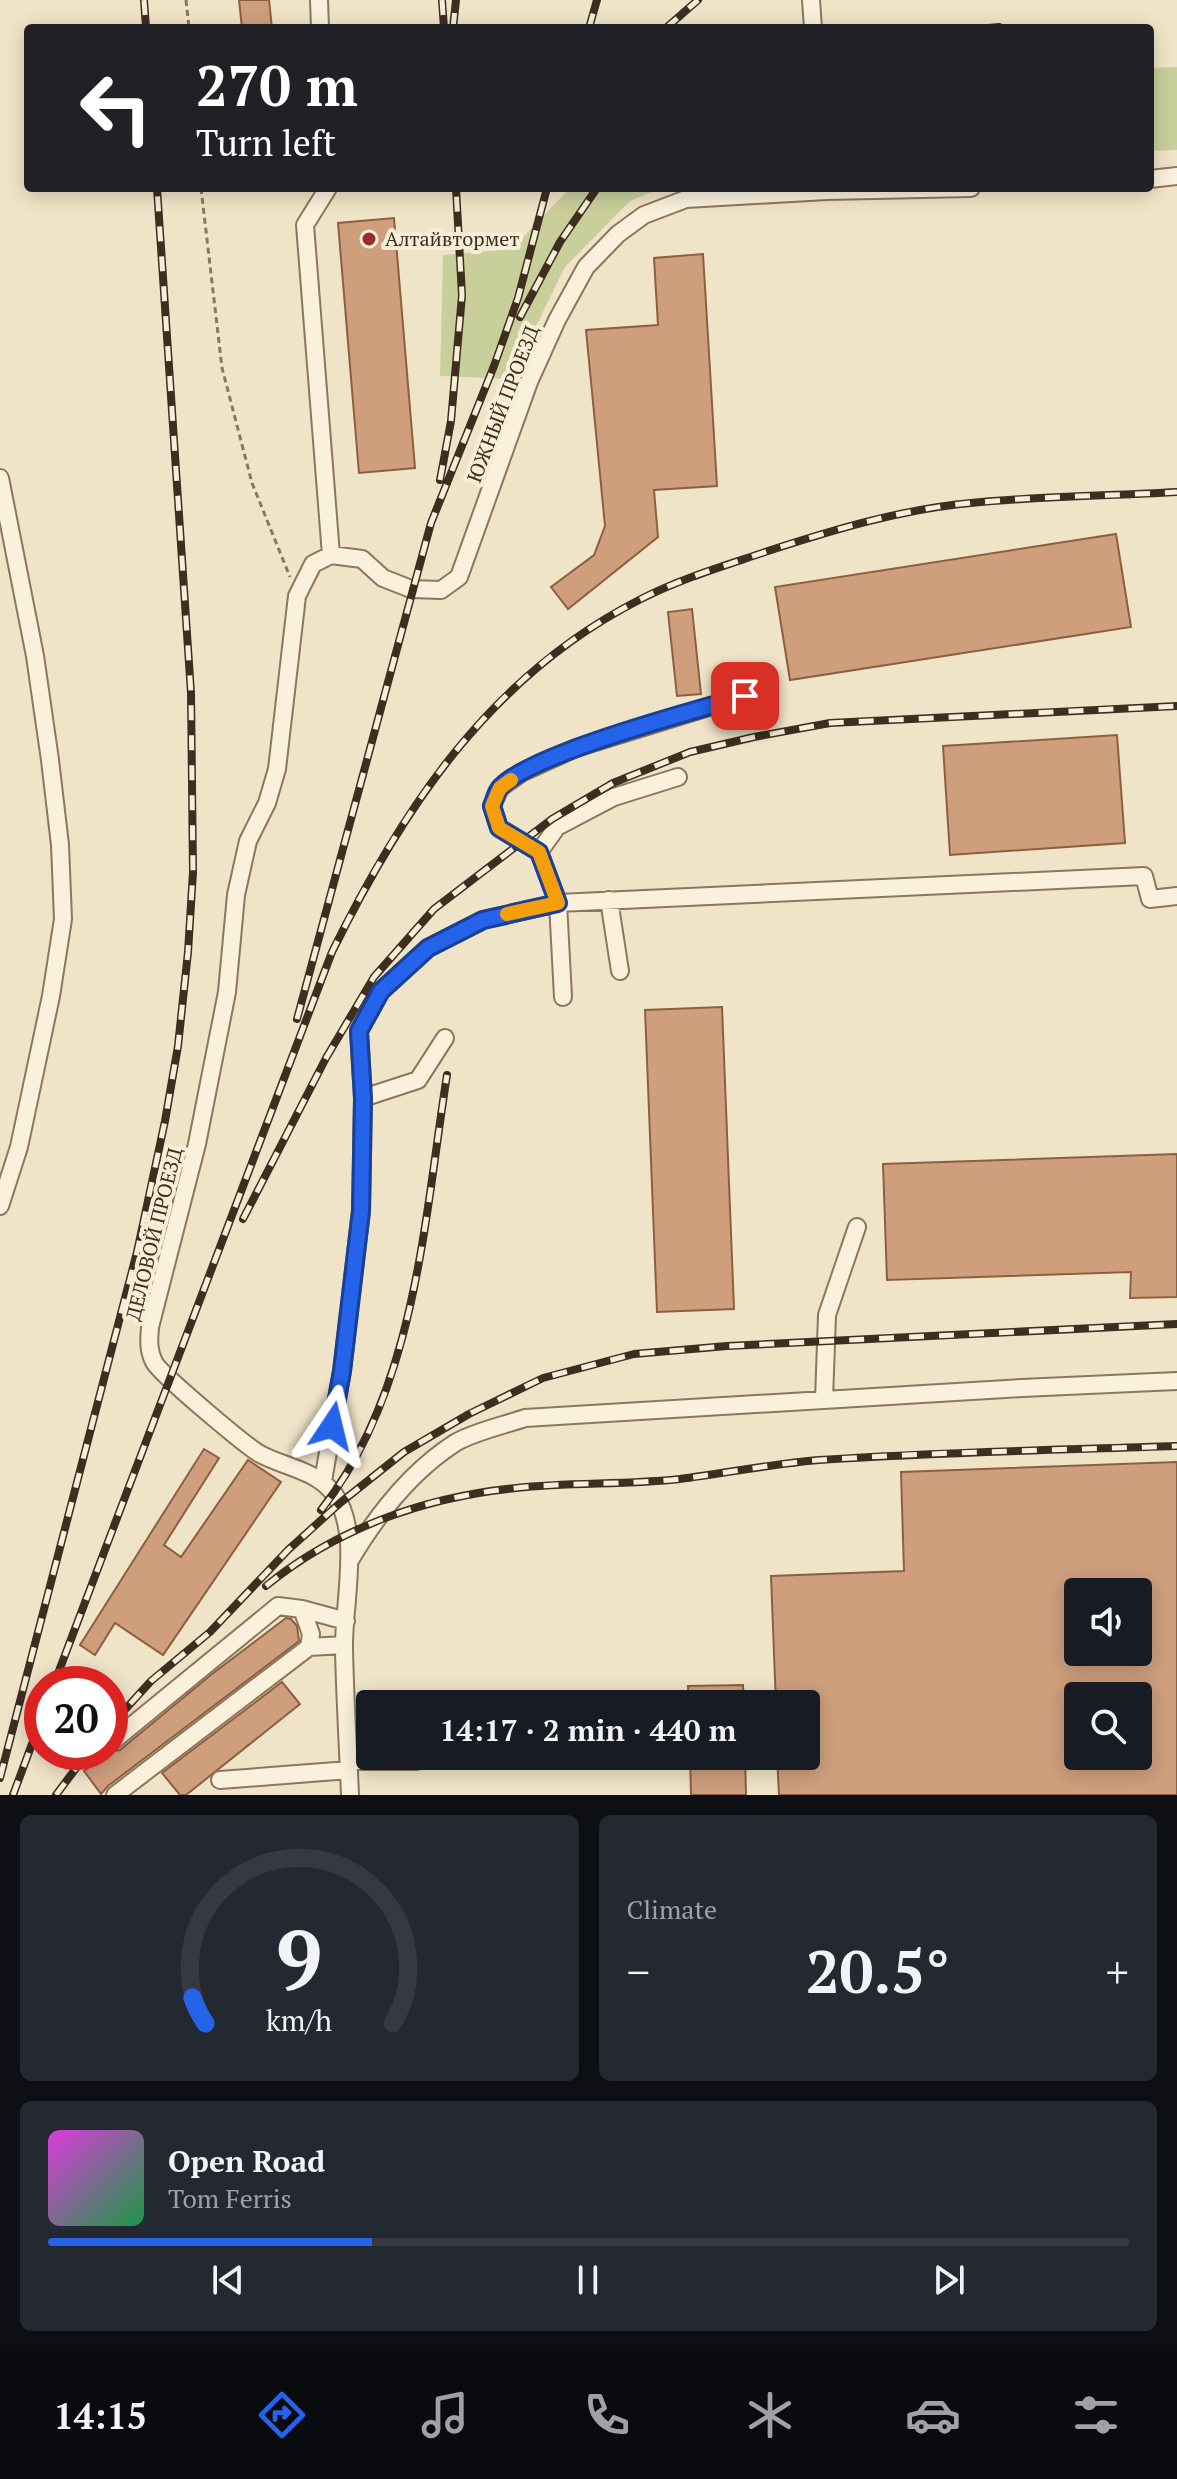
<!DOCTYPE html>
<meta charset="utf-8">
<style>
:root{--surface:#171b24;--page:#242831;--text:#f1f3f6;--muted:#9ea1a6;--line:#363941;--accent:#2563eb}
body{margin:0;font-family:"PT Serif",serif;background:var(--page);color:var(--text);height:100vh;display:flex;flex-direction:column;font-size:30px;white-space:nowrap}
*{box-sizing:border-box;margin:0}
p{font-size:26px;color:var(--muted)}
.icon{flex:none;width:44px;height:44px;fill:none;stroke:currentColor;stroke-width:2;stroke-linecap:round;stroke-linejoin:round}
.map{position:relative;height:1795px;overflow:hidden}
.panel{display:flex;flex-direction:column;gap:20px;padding:20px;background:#0d0f14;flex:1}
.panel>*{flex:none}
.guide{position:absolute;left:24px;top:24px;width:1130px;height:168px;border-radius:8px;box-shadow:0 4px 20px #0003;background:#202124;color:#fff;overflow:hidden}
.controls{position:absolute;left:1064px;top:1578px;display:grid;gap:16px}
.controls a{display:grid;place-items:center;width:88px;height:88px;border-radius:8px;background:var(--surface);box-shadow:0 4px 20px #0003;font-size:40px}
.speed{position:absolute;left:24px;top:1666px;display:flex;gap:16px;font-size:40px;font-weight:700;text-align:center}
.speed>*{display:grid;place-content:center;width:104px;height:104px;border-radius:50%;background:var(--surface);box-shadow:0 4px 20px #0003;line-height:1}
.speed .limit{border:12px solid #d22;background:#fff;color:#111}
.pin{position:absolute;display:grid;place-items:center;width:68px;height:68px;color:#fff;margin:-34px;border-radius:16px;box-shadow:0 4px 12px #0006}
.me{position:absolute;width:88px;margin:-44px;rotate:10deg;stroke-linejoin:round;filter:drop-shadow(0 0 6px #0008)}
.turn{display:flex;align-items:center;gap:28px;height:168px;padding:0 40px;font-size:36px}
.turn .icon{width:104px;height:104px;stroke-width:2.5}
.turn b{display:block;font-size:56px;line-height:68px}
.big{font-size:60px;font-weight:700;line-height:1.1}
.panel .tile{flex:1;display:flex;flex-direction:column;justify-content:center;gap:12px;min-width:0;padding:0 28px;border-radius:12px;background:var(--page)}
.panel .dial{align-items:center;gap:0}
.dial svg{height:208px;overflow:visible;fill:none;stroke:var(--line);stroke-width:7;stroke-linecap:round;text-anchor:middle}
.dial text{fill:var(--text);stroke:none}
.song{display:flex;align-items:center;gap:24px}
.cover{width:96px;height:96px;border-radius:12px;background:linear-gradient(135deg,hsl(300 70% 55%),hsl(140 70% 35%))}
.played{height:8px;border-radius:4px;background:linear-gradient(90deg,var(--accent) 30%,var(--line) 30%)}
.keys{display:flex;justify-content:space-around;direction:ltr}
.heat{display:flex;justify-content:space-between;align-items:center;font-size:44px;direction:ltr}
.panel .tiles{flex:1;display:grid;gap:20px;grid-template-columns:1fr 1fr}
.tile:last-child{grid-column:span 2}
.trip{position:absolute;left:356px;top:1690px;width:464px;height:80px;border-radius:8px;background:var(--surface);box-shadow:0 4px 20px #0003;font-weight:700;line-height:80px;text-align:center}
.menu{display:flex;height:128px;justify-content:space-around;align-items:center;background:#090b0e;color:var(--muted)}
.menu .icon{width:56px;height:56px}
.menu .current{color:var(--accent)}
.menu b{font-size:36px;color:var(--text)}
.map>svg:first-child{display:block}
.green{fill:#c9cf9b}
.building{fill:#cf9f7d;stroke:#8d5f41;stroke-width:2;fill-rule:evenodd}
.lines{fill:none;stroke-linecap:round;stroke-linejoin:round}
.minor-casing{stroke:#8d765c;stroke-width:20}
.path{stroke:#8d765c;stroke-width:3;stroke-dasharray:6 4;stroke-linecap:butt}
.minor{stroke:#faf1dc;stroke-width:16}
.rail-casing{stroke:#3d2e20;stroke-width:8}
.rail{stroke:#f7eed8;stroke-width:5;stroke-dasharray:15;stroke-linecap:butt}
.route-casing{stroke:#184099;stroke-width:20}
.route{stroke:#2563eb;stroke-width:14}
.slow{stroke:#f59e0b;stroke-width:14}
.poi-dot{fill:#9e2a2b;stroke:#f7eed8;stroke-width:3}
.labels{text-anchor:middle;stroke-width:8;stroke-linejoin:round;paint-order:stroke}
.poi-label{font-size:20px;fill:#3d2e20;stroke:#f7eed8;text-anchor:start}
.street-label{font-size:20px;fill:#3d2e20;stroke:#f7eed8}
</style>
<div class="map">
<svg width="1177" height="1795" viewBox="0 0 1177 1795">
<rect width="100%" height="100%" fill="#f0e4c8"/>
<!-- green -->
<path class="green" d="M1177,67V150L1150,151V68Z
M570,188H661L630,201L565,267L510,379L440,376L443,255L512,249Z"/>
<!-- building -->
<path class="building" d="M239,0H269L272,28H242Z
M394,218L415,468L359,473L338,223Z
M703,254L717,486L654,490L658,537L568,609L551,587L594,555L605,526L586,330L658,325L654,258Z
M1116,534L1131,627L790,680L775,587Z
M692,609L701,694L677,696L668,612Z
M1117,735L1125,843L950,855L943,746Z
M722,1007L734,1309L657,1312L645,1010Z
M1177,1154V1297L1130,1298L1131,1272L887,1280L883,1164Z
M204,1449L219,1458L164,1545L181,1557L248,1460L281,1482L163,1655L115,1623L95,1655L80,1645Z
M1177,1462V1795H779L777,1756H806V1704H776L771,1576L904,1571L901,1472ZM1078,1592H1138V1652H1078ZM1078,1696H1138V1756H1078Z
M286,1618L291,1619L297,1626L299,1641L108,1786L101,1794L84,1771L109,1752L120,1750L212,1674Z
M282,1682L300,1704L186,1795H180L162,1773Z
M743,1685L744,1704H689L688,1686Z
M690,1756H745L746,1795H691Z"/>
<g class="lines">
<defs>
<path id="minor" d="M319,0L320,28
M811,0L813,28
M1150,179L1177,176
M328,188L305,225L331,555
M0,478L35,656L50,760L60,845L63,919L51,996L19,1147L0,1206
M539,852L557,827L614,797L678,777
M609,900L620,971
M563,997L558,903L539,852L499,828L492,806L500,788L521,773L576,748L745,696
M363,1098L418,1080L445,1038
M824,1400L827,1315L857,1227
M323,1481L342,1371L361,1211L363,1098L359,1031L381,991L428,948L483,920L558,903L1144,876L1150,899L1177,896
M349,1562C376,1516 410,1472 455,1443C473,1432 505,1425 525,1418L1022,1388L1177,1381
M302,1609L311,1634L309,1647
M113,1741L278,1606L302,1609L346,1621
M349,1761H417
M220,1780L349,1770
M115,1795L309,1647L344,1645
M350,1795C348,1746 345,1698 344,1649C343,1604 362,1532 334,1494C316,1470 284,1467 260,1454C246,1446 160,1374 154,1362C148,1350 149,1340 150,1327L197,1144L227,992L236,895L248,841L267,803L277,769L297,596L313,564L331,555L362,559L383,578L411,589L441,590L459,577L529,382L557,320L586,267L618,234L644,215L686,199L826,191L971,188"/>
</defs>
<!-- minor casing -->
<use href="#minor" class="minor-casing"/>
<!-- path -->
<path class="path" d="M186,0L189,28
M201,188L222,368L252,483L290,577"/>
<!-- minor -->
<use href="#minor" class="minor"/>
<defs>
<path id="rail" d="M144,0L146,28
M442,0L444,28
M453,28L456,0
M589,28L597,0
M666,28L698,0
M988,28L999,27
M520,317L560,242L597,188
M440,480L451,421L462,295L456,188
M297,1019L431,523L494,366L518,298L547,188
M243,1219L326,1058L374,977L434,909L552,819L613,783L690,752L754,737L830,723L1177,706
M321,1510C416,1390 424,1220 447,1075
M266,1586C337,1528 425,1497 516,1488C571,1482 626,1485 680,1479C726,1473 772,1464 819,1460C938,1452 1058,1450 1177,1446
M54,1684L332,952C404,806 491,675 641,599C682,578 727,565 771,550C836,529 903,509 971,503C1039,496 1109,496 1177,492
M110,1726L151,1681L210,1632L288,1550L340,1503L404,1452L469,1414L543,1378L634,1354L727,1346L1177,1324
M0,1778L137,1252L165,1121L178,1046L188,952L193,872L191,693L157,188
M13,1795L42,1717
M56,1795L88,1752"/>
</defs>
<!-- rail casing -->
<use href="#rail" class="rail-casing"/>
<!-- rail -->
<use href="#rail" class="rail"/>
</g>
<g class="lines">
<defs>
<path id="route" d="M332,1426L342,1371L361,1211L363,1098L359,1031L381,991L428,948L483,920L558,903L539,852L499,828L492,806C494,801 496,793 499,789C525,755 697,710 745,696"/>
</defs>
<!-- route casing -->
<use href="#route" class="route-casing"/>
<!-- route -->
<use href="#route" class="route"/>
<!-- slow -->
<path class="slow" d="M507,914L558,903L539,852L499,828L492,806L500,788L511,780"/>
</g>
<!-- markers -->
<circle class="poi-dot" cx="369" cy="239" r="8"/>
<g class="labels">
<!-- poi labels -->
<g class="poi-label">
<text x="385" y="246">Алтайвтормет</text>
</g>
<!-- street labels -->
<g class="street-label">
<text transform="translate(503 404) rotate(-69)" y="7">ЮЖНЫЙ ПРОЕЗД</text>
<text transform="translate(154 1234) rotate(-76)" y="7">ДЕЛОВОЙ ПРОЕЗД</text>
</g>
</g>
</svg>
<div class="controls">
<a><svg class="icon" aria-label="sound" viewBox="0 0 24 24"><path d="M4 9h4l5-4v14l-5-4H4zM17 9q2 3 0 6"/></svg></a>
<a><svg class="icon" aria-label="search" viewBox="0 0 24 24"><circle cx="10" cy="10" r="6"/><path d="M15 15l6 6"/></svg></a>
</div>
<div class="speed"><div class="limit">20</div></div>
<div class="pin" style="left:745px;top:696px;background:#d93025"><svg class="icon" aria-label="arrive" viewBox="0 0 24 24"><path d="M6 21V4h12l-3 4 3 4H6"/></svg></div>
<svg class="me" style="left:332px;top:1426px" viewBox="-20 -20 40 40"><path d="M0-17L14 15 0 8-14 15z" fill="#2563eb" stroke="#fff" stroke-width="4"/></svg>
<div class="trip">14:17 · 2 min · 440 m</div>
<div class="guide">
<div class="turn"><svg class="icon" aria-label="left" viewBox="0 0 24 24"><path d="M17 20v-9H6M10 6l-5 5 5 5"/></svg><div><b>270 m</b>Turn left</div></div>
</div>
</div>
<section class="panel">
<div class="tiles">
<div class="tile dial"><svg viewBox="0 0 100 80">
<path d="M14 69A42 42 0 1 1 86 69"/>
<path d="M14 69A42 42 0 0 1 9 59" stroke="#2563eb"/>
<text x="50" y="56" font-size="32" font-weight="700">9</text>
<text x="50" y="72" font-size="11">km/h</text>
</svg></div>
<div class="tile"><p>Climate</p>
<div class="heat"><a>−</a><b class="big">20.5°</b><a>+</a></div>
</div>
<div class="tile">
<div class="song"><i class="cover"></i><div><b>Open Road</b><p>Tom Ferris</p></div></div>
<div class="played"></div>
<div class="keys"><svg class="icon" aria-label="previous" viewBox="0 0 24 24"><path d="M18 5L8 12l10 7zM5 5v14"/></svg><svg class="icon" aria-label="pause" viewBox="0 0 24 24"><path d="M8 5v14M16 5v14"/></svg><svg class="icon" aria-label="next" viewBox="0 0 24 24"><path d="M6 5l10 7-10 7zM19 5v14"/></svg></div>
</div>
</div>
</section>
<nav class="menu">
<b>14:15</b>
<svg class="icon current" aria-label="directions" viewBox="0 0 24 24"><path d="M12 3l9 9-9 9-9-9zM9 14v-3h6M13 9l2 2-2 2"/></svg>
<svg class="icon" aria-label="music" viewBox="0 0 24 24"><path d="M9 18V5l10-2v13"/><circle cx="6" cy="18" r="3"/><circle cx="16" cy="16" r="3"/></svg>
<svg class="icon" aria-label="phone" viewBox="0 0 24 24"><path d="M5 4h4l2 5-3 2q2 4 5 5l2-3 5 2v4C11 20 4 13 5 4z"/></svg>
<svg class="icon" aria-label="climate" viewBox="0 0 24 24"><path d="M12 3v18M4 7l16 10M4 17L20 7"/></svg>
<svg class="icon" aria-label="car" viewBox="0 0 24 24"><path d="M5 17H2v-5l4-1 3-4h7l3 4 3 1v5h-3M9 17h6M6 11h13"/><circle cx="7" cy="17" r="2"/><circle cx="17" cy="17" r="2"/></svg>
<svg class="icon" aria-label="filters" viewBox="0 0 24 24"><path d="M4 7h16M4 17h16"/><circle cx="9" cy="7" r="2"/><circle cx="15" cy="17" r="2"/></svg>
</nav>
